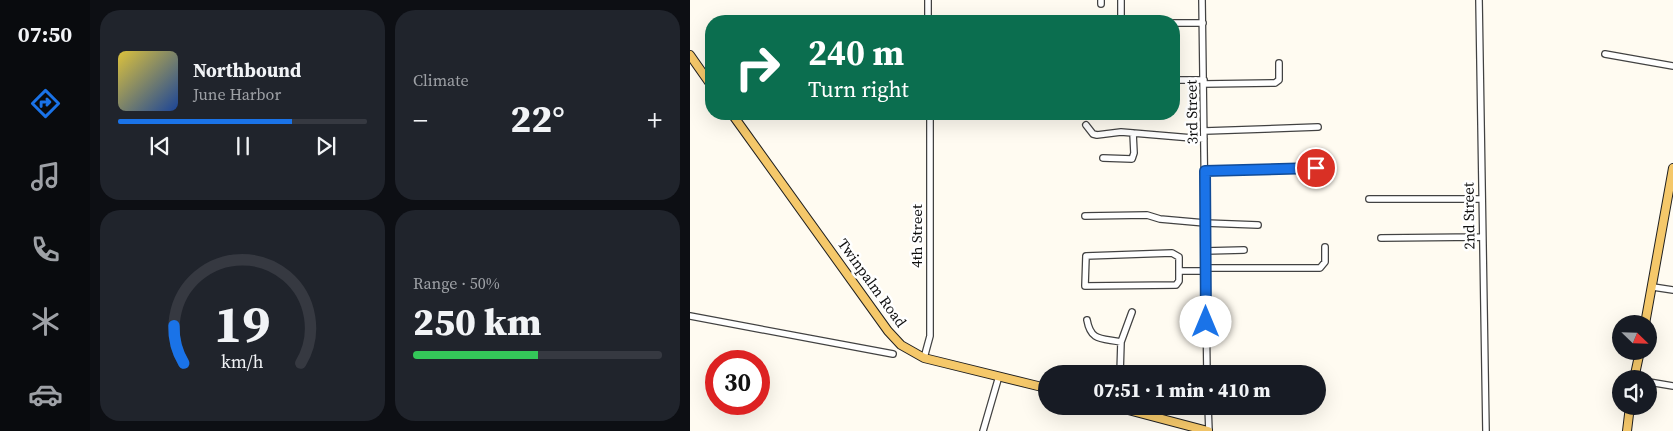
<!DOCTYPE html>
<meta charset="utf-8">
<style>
:root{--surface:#171b24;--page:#20242c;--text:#f1f3f6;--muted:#9ea1a6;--line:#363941;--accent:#1a73e8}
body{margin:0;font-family:"Source Serif 4",serif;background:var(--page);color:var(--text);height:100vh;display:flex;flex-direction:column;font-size:19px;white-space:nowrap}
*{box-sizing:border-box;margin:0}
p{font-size:16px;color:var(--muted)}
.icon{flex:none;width:28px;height:28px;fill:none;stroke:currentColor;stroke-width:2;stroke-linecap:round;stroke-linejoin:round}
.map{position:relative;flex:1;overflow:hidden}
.side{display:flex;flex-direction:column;gap:10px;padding:10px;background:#0d0f14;width:600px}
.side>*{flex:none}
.hud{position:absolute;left:15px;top:15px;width:475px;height:105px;border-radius:20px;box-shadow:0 5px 20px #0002;background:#0b6e4f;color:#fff;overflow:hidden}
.needle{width:32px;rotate:113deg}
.tools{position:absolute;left:922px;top:315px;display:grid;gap:10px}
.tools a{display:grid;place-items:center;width:45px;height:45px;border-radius:50%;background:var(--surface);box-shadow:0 5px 20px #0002;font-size:25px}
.speed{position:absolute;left:15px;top:350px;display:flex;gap:10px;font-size:25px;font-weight:700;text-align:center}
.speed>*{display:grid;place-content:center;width:65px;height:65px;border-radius:50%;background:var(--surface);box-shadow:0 5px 20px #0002;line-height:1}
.speed .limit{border:8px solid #d22;background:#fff;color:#111}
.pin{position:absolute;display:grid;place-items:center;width:42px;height:42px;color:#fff;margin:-21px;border:2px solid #fff;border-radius:50%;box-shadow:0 1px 5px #0007}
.me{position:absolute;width:55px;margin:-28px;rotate:0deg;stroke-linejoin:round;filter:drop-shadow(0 0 4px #0008)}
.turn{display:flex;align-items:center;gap:18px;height:105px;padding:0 20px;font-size:22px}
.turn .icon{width:65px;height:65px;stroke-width:2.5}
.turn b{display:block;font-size:35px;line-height:42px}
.big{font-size:38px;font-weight:800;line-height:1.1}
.side .widget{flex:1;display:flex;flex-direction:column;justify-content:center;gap:8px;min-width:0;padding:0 18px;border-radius:20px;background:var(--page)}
.side .dial{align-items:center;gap:0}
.dial svg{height:130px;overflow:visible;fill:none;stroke:var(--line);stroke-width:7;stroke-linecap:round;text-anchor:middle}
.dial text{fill:var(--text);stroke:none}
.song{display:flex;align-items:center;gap:15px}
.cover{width:60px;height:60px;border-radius:8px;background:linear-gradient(135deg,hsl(50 70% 55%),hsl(220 70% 35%))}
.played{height:5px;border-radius:2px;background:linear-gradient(90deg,var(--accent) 70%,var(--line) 70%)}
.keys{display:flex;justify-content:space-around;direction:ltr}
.heat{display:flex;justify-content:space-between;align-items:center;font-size:28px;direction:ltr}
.charge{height:8px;border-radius:4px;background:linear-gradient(90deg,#34c759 50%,var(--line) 0)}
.side .tiles{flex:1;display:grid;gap:10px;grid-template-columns:repeat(2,1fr)}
.trip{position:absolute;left:348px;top:365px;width:288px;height:50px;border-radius:25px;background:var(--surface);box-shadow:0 5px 20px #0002;font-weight:800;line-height:50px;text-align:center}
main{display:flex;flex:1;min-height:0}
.menu{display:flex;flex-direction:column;width:90px;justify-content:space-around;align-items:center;background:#090b0e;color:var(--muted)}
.menu .icon{width:35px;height:35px}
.menu .selected{color:var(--accent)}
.menu b{font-size:22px;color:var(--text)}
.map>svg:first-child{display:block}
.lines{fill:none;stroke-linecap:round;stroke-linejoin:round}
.minor-casing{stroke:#424242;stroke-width:8}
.major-casing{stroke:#202020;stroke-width:10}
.minor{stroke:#fff;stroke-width:5.5}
.major{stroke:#f5c86a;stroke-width:8}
.route-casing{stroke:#114b97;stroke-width:12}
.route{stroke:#1a73e8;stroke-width:9}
.labels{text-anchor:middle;stroke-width:5;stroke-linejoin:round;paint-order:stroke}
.street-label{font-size:15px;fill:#0f0f0f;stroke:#fff}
</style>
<main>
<nav class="menu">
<b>07:50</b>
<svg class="icon selected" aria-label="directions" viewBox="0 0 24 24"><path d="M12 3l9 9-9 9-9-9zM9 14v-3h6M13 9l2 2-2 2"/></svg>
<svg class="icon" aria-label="music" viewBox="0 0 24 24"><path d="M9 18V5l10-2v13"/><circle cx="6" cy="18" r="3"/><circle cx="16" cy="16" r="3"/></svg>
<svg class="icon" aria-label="phone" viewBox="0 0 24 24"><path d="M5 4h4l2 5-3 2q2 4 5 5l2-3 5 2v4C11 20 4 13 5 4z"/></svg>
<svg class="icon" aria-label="climate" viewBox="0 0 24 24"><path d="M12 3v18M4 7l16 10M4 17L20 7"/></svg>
<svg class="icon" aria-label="car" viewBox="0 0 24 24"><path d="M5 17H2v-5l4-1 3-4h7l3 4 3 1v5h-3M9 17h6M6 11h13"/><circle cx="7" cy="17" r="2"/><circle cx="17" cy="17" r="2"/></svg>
</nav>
<section class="side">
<div class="tiles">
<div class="widget">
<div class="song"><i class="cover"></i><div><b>Northbound</b><p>June Harbor</p></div></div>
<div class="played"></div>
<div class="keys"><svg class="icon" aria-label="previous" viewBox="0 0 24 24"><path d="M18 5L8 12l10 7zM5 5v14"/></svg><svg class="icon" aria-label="pause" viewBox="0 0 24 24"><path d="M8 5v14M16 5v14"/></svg><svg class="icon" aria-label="next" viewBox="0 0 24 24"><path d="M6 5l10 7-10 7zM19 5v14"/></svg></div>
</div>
<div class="widget"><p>Climate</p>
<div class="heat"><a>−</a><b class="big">22°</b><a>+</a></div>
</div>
<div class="widget dial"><svg viewBox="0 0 100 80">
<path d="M14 69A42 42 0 1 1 86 69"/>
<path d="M14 69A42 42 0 0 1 8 46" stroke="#1a73e8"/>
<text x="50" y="56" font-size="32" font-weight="700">19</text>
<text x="50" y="72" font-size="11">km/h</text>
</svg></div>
<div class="widget"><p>Range · 50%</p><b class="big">250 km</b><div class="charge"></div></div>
</div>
</section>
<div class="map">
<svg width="983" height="431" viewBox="0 0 983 431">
<rect width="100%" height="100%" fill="#fffbf1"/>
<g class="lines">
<defs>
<path id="minor" d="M238,0V21
M431,0V21
M512,0L517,374
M789,0L796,431
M411,4V0
M484,23H513
M915,54L983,66
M484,80H514
M514,84L585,83L589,80V63
M396,125L403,134L407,135L431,132L514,139
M515,131L628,127
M413,158L442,159L444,153L443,133
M515,171L626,168
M679,199H791
M395,216L457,215L470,219L515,223L568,225
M691,238L791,237
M515,251L554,250
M482,253L489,257V281L486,285L395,286L396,256Z
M515,268H630L635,262V247
M489,271H515
M963,287L983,290
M0,316L203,354
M397,320C401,342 412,338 431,342
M234,358L240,336V114
M430,374L431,342L442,312
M959,382L983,386
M518,406L519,431
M293,431L309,376"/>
<path id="major" d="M0,55L21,85
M42,114L198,331L211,345L234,358L356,388
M955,324L983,168
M944,379L950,351
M423,406L518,431
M937,431L940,406"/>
</defs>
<!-- minor casing -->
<use href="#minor" class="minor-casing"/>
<!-- major casing -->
<use href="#major" class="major-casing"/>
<!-- minor -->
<use href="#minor" class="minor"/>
<!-- major -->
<use href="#major" class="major"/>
</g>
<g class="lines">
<defs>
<path id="route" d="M516,322L515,171L626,168"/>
</defs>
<!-- route casing -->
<use href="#route" class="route-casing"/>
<!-- route -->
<use href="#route" class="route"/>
</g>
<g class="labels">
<!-- street labels -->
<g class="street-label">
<text transform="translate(502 112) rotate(-91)" y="5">3rd Street</text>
<text transform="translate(779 216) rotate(-91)" y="5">2nd Street</text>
<text transform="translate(227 236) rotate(-90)" y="5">4th Street</text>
<text transform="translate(182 283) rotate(54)" y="5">Twinpalm Road</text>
</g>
</g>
</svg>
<div class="tools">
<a><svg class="needle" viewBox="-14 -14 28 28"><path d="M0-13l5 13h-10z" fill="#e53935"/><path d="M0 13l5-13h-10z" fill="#9ea1a6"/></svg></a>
<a><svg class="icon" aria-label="sound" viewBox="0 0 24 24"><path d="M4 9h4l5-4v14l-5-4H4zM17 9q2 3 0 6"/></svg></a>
</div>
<div class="speed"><div class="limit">30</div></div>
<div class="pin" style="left:626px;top:168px;background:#d93025"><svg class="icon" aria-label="arrive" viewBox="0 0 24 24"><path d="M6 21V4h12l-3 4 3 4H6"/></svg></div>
<svg class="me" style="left:516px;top:322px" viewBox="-20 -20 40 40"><circle r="19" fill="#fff"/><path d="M0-13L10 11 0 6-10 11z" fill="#1a73e8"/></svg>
<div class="trip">07:51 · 1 min · 410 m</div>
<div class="hud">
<div class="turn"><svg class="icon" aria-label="right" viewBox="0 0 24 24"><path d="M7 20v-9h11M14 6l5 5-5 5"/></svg><div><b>240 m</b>Turn right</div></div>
</div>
</div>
</main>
